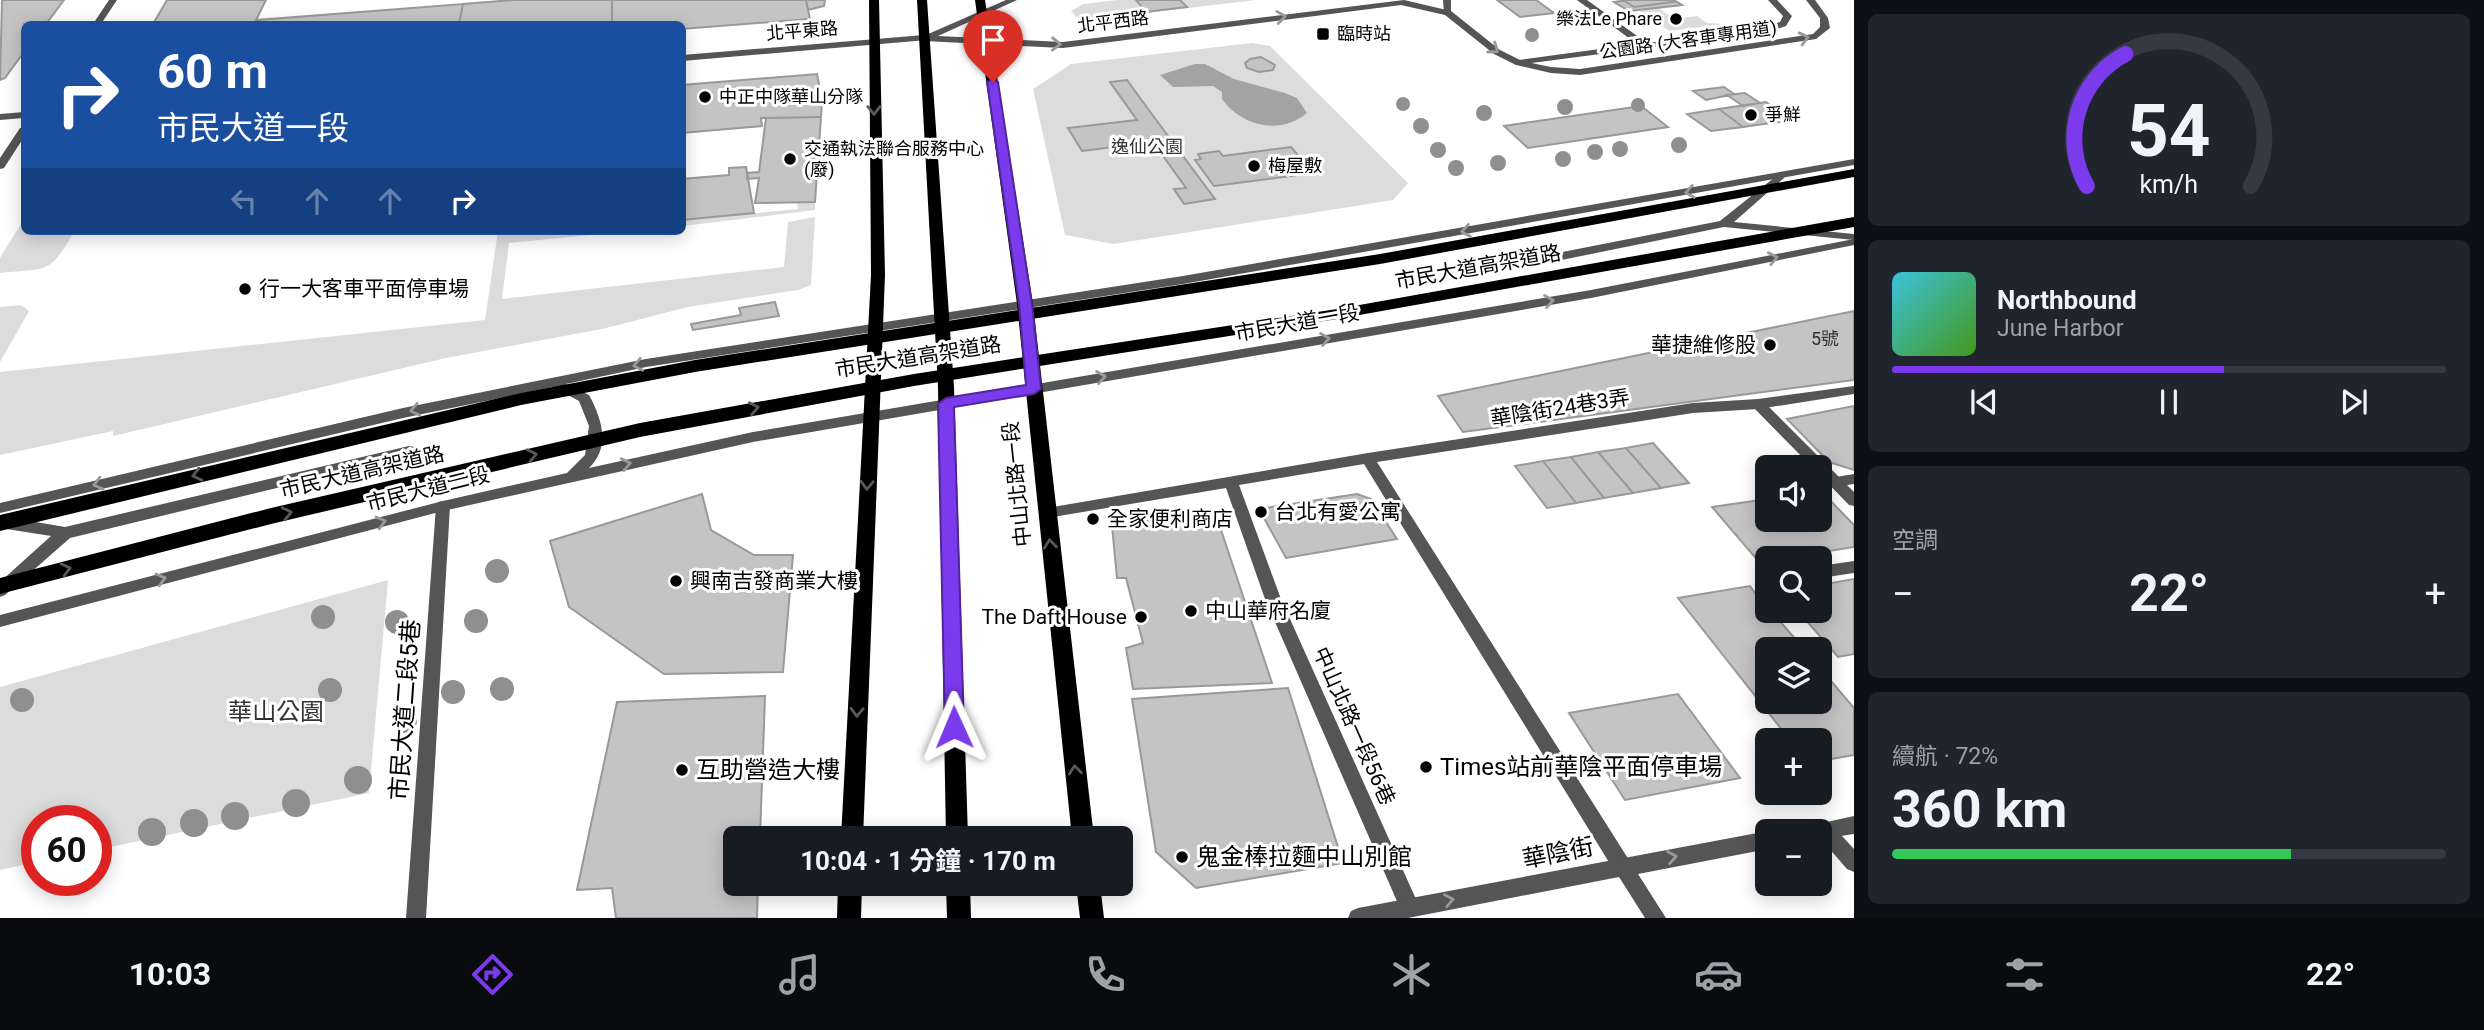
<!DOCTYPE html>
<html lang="zh-TW">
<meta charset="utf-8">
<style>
:root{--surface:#171b24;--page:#20242c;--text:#f1f3f6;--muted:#9ea1a6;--line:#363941;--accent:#7c3aed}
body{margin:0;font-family:Roboto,"Noto Sans TC",sans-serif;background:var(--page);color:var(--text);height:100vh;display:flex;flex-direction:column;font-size:26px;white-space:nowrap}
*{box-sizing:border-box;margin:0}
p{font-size:23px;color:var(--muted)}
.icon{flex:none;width:38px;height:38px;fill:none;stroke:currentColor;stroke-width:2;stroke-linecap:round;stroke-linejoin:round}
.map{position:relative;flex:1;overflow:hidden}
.details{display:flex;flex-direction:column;gap:14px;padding:14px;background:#0d0f14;width:630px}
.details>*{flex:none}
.hud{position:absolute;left:21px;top:21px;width:665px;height:214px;border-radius:10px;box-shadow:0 4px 18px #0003;background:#1a4fa0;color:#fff;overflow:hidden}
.fabs{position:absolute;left:1755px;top:455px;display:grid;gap:14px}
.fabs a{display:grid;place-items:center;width:77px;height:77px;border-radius:10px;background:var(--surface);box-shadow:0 4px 18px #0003;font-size:35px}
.speed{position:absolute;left:21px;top:805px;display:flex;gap:14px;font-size:35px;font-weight:700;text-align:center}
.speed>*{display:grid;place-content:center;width:91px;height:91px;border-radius:50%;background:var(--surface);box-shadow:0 4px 18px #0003;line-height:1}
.speed .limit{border:10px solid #d22;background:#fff;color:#111}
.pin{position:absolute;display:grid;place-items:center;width:60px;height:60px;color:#fff;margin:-72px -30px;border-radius:50% 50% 50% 0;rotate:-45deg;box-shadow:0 0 7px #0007}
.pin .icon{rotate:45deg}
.me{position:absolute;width:77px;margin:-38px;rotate:359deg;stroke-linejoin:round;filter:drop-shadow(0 0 5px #0008)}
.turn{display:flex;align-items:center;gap:24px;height:147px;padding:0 21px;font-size:32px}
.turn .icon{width:91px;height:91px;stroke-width:2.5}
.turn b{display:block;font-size:49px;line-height:60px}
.lanes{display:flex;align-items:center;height:66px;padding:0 21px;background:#0003;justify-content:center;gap:35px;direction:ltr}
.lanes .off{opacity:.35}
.big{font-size:52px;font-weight:700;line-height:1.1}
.details .card{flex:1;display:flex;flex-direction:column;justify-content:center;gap:10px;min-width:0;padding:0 24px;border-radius:10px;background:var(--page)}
.details .dial{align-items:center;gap:0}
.dial svg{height:182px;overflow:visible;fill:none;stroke:var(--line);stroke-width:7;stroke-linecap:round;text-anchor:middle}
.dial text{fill:var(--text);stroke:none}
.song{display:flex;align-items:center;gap:21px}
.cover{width:84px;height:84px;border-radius:10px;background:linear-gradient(135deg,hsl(190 70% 55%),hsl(100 70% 35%))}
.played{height:7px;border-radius:4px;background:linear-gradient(90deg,var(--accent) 60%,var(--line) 60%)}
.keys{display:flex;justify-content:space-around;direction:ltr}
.heat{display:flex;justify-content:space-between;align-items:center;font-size:38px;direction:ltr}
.charge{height:10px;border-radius:5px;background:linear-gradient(90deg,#34c759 72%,var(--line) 0)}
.trip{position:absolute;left:723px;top:826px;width:410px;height:70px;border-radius:10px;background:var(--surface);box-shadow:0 4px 18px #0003;font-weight:700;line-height:70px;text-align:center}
.tab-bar{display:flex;height:112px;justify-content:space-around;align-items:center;background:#090b0e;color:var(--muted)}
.tab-bar .icon{width:49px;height:49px}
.tab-bar .active{color:var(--accent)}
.tab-bar b{font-size:32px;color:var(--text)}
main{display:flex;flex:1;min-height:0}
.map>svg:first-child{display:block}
.green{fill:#dcdcdc}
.water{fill:#a3a3a3}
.building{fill:#c4c4c4;stroke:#999;stroke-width:2}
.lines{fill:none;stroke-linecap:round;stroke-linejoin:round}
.service{fill:#555;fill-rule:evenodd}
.minor{fill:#555;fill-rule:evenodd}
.tertiary{fill:#555;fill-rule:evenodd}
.primary{fill:#000;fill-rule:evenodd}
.trunk{fill:#000;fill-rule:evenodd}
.tree{fill:#8f8f8f}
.oneway{stroke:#999}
.oneway2{stroke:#595959}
.route{fill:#7c3aed;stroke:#51269a;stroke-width:2}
.poi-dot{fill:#000;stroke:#fff;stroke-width:2.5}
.labels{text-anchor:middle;stroke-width:6;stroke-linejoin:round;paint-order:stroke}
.far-poi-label{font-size:18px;fill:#000;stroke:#fff;text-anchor:start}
.far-street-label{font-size:18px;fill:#000;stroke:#fff}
.far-park-label{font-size:18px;fill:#333;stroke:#fff}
.number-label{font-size:18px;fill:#313131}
.street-label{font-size:21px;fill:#000;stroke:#fff}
.poi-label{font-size:21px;fill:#000;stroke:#fff;text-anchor:start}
.near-street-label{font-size:24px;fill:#000;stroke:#fff}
.near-park-label{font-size:24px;fill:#333;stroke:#fff}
.near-poi-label{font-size:24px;fill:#000;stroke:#fff;text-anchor:start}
</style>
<main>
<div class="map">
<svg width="1854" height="918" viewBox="0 0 1854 918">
<rect width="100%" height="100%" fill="#fff"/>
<!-- green -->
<path class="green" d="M1118,0H1256L1095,19L1076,17L1071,11L1083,4Z
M1677,1L1683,4L1658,8L1675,19L1697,16L1707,23L1723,24L1670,31L1634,7Z
M1252,43L1270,46L1408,183L1393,200L1114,244L1065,235L1033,89L1071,64Z
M797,202H815V210L683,226V220L798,209Z
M815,217L811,285L798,290L688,307L602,329L446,358L113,436V431L0,455V372L485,320L498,231H630L509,243L502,299L784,267L788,222Z
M24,219V231H74C50,275 48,268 0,273V258Z
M21,305L29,311L0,362V307Z
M388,580L369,793L96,850V821H37V862L0,870V687Z"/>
<!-- water -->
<path class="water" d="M1195,64H1205L1234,79L1285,93L1297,98L1307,113C1281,135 1242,127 1222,99V92L1213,86L1173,87L1160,75Z"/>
<!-- building -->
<path class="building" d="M2,0H64L46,24H24V52L5,78L0,80Z
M167,0H266L256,20L463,4L459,24H153Z
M513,0H612V24H459L463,4Z
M612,0H806L810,19L682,29V24H612Z
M806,0H825L824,6L808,10Z
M1136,0H1180L1187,7L1146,12Z
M1497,0H1536L1554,13L1520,17Z
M1623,0H1670L1674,2L1634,7Z
M1627,0H1674L1682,5L1629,11L1614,2Z
M1261,57L1275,65L1273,70L1259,72L1247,68L1245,63L1250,59Z
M817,74L822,100L821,117L761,118L762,126L682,133V85Z
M1127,80L1148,109L1215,199L1184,204L1174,189L1186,188L1153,142L1082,151L1068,128L1137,120L1110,82Z
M1724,87L1734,94L1706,100L1693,91Z
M1745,93L1760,103L1743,106L1727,95Z
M1766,102L1792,120L1743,127L1719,109Z
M1641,106L1668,127L1528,148L1504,126Z
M1719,109L1743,127L1711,131L1687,114Z
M821,117L815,202L755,203L759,178L747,179V173L759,172L766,118Z
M1291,147L1313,173L1214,186L1195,160L1201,159L1198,154L1219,151L1223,156Z
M746,167L754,213L682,220V179L729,175V168Z
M775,302L779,316L693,330L691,324L741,315L739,308Z
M1854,311V380L1463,432L1438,396Z
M1854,406V470L1829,462L1787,419Z
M1653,443L1689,483L1661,488L1626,448Z
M1626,448L1661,488L1633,493L1598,452Z
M1598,452L1633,493L1604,498L1571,457Z
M1571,457L1604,498L1576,503L1543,461Z
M1543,461L1576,503L1547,508L1515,466Z
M1821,491L1854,525V547L1759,562L1712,507L1768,499V520H1820Z
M702,494L711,530L754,555H793L783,672L664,674L569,607L550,541Z
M1357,494L1371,499L1397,539L1286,558L1259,509Z
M1162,517L1204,518L1219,524L1272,683L1133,689L1126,648L1143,643L1126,578H1117L1112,526Z
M1854,579V654L1838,657L1798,611H1820V585Z
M1750,586L1768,611H1771L1804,649H1768V702H1820V668L1854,708V755L1820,761V740H1790L1678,598Z
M1288,688L1343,863L1196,888L1156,852L1132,699Z
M1678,694L1740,778L1625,800L1569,713Z
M765,696L760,838H735V884H758L757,918H616L612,888L577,890L617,702Z"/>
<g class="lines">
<!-- service -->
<path class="service" d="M1443,0H1451V15L1444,13Z
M1577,0H1587L1647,43L1767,26L1780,22L1783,16L1768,0H1777L1792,16L1786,26L1768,32L1516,65V61L1519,60L1637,44Z
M1780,173L1785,176L1784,178L1734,222L1854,234V240L1724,227L1537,265L1531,261L1537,257L1720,221Z
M1854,386V394L1758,409L1693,413L1377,462L1629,860L1631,866L1629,872L1622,875L1615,872L1364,464L1239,485L1281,599L1420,908L1417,915L1410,917L1403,915L1265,599L1226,488L1047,518L1042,517L1040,513L1042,509L1047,508L1368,453L1693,403L1758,399Z
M409,446L414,447L416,451L414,455L70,538L5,595L0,597V582L51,536L0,528V516L65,527Z
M1854,474V484L1835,487L1828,482L1830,478Z
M1854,561V573L1820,578V566Z
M1825,821L1831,824L1854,849V872L1847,869L1820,838V831L1816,830L1819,824Z"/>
<!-- minor -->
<path class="minor" d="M109,0H117L101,24H93Z
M1006,0H1017L938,36L1063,42L1404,0L1451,11L1500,50L1522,61L1551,67L1580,69L1813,34L1820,27V18L1806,0H1815L1828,18L1830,28L1816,39L1580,75L1551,73L1516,65L1494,54L1445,15L1401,5L1063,48L924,41L919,38Z
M24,127V137L4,168L0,169V158L20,128Z
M1758,399L1763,401L1854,492V506L1849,505L1820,475V467H1812L1753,407L1751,404L1753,401Z
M443,501L448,502L450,506L426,918H406L436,506L438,502Z
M1854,816V834L1820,839V831H1810L1813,825Z
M1768,831V849L1638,874L1666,918H1645L1619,877L1408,918H1348L1351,911L1358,908Z"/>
<!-- tertiary -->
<path class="tertiary" d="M924,35L927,36V40L682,61V55Z
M24,112V118L0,120V114Z
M1854,159V165L1183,284L646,367L566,384L589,395C602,419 611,447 589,468L753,432L1591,290L1854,239V245L1591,298L753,442L443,511L0,627V615L443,501L567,473L585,455L589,426L579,401L553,387L403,418L0,513V503L403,408L646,359L1183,276Z"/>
<!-- primary -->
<path class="primary" d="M869,0H879L885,275L863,838H841L871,275Z
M917,0H927L954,387L968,838H946L938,387Z
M975,0H985L1033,304L1094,838H1072L1017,304Z
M838,884H862L861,918H837Z
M946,884H970L971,918H947Z
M1076,884H1100L1104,918H1080Z"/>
<!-- trunk -->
<path class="trunk" d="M1854,169V177L1380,264L695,372L521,405L0,531V515L521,393L695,360L1380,254Z
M1854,217V227L1337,319L914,386L640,437L271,524L0,594V578L271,508L640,423L914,374L1337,309Z"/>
</g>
<!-- trees -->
<g class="tree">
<circle cx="1532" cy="35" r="7"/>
<circle cx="1403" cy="104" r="7"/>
<circle cx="1638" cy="105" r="7"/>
<circle cx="1565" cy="107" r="8"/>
<circle cx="1484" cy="113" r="8"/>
<circle cx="1421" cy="126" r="8"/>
<circle cx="1679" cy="145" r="8"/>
<circle cx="1620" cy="149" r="8"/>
<circle cx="1438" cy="150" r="8"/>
<circle cx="1595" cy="152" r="8"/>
<circle cx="1563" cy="159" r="8"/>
<circle cx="1498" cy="163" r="8"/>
<circle cx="1456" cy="168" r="8"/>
<circle cx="497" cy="571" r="12"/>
<circle cx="323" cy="617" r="12"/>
<circle cx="476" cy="621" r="12"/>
<circle cx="397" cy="622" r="12"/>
<circle cx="502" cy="689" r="12"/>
<circle cx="330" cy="690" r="12"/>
<circle cx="453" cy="692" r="12"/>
<circle cx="22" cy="700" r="12"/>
<circle cx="405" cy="721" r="12"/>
<circle cx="358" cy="780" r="14"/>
<circle cx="296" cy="803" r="14"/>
<circle cx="235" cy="816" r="14"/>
<circle cx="194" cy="823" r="14"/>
<circle cx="152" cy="832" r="14"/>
</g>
<!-- one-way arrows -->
<defs><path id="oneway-chevron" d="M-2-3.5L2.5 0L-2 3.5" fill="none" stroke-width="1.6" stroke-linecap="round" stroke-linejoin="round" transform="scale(1.75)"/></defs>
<g class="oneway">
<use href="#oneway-chevron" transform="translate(1281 17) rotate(-7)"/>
<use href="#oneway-chevron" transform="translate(1804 38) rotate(-14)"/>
<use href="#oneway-chevron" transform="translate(1056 44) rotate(1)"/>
<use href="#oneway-chevron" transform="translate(1494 49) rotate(35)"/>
<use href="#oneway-chevron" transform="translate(1690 192) rotate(170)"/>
<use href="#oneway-chevron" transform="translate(1466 231) rotate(170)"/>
<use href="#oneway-chevron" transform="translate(1773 258) rotate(-11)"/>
<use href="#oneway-chevron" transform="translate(1549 301) rotate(-10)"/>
<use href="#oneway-chevron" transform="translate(1325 339) rotate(-10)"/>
<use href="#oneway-chevron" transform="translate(638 365) rotate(169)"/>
<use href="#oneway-chevron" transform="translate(1101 377) rotate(-10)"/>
<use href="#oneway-chevron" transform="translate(415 410) rotate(168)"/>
<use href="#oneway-chevron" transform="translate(626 464) rotate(-12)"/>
<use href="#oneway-chevron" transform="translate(98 484) rotate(166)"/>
<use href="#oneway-chevron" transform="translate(381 522) rotate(-15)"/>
<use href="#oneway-chevron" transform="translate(161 579) rotate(-15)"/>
<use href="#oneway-chevron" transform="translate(1672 857) rotate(-10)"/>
<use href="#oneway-chevron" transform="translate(1449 900) rotate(-11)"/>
</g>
<g class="oneway2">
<use href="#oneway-chevron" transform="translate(874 110) rotate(89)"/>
<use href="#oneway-chevron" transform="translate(754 408) rotate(-11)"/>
<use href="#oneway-chevron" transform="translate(532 455) rotate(-13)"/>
<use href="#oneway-chevron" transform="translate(197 475) rotate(166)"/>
<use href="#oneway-chevron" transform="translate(867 485) rotate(92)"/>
<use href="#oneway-chevron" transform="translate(287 513) rotate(-13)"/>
<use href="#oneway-chevron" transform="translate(1050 544) rotate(-96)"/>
<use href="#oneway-chevron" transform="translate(66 569) rotate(-14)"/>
<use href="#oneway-chevron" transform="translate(857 712) rotate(92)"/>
<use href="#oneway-chevron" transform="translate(1075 770) rotate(-96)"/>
</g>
<!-- route -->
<path class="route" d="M993,78L998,82L1032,304L1041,389L1034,394L954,407L964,727L961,733L954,735L948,733L945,727L938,404L946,398L1026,385L1019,304L987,82Z"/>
<!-- markers -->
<g class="poi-dot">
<circle cx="1676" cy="19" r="7"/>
<rect x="1316" y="27" width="14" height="14" rx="3.5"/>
<circle cx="705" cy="97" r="7"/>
<circle cx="1751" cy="115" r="7"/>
<circle cx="790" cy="159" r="7"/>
<circle cx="1254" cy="166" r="7"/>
<circle cx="245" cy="289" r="7"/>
<circle cx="1770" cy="345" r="7"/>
<circle cx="1261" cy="512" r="7"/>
<circle cx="1093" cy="519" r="7"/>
<circle cx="676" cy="581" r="7"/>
<circle cx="1191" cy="611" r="7"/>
<circle cx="1141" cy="617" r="7"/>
<circle cx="1426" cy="767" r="7"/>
<circle cx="682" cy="770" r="7"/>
<circle cx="1182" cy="857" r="7"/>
</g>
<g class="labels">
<!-- far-poi labels -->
<g class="far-poi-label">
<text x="1662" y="25" text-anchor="end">樂法Le Phare</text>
<text x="1337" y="40">臨時站</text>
<text x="719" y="103">中正中隊華山分隊</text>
<text x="1765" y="121">爭鮮</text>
<text x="804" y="155">交通執法聯合服務中心<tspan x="804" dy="21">(廢)</tspan></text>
<text x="1268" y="172">梅屋敷</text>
</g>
<!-- far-street labels -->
<g class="far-street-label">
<text transform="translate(1113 22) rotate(-7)" y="6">北平西路</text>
<text transform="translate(802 31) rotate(-5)" y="6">北平東路</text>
<text transform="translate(1688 40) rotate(-8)" y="6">公園路 (大客車專用道)</text>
</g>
<!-- far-park labels -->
<g class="far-park-label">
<text x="1147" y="153">逸仙公園</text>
</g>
<!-- number labels -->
<g class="number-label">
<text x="1825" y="345">5號</text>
</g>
<!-- street labels -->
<g class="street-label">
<text transform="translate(1478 267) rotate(-10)" y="7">市民大道高架道路</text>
<text transform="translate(1297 323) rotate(-10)" y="7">市民大道一段</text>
<text transform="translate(918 357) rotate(-9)" y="7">市民大道高架道路</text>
<text transform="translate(1560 408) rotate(-9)" y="7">華陰街24巷3弄</text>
<text transform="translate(362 472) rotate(-13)" y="7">市民大道高架道路</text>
<text transform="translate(1017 484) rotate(-96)" y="7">中山北路一段</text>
<text transform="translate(428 489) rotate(-14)" y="7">市民大道二段</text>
<text transform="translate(1354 726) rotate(66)" y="7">中山北路一段56巷</text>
</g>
<!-- poi labels -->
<g class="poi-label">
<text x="259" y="296">行一大客車平面停車場</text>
<text x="1756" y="352" text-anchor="end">華捷維修股</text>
<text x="1275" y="519">台北有愛公寓</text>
<text x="1107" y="526">全家便利商店</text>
<text x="690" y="588">興南吉發商業大樓</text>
<text x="1205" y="618">中山華府名廈</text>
<text x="1127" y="624" text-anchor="end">The Daft House</text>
</g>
<!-- near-street labels -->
<g class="near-street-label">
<text transform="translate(405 710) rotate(-86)" y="8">市民大道二段5巷</text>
<text transform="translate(1558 853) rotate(-11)" y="8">華陰街</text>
</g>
<!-- near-park labels -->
<g class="near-park-label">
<text x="276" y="720">華山公園</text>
</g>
<!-- near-poi labels -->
<g class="near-poi-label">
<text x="1440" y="775">Times站前華陰平面停車場</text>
<text x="696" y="778">互助營造大樓</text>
<text x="1196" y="865">鬼金棒拉麵中山別館</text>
</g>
</g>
</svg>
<div class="fabs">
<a><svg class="icon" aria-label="sound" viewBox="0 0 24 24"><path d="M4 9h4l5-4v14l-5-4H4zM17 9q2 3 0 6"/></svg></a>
<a><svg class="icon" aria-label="search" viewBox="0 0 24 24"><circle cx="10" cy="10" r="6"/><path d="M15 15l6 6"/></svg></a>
<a><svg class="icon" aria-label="layers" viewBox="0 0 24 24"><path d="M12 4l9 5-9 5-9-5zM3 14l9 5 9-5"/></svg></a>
<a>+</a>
<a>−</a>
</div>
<div class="speed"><div class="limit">60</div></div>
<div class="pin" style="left:993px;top:82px;background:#d93025"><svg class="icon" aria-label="arrive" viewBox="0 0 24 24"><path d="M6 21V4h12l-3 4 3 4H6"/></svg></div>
<svg class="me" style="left:954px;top:727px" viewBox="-20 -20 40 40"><path d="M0-17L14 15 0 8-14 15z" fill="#7c3aed" stroke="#fff" stroke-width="4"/></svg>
<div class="trip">10:04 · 1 分鐘 · 170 m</div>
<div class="hud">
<div class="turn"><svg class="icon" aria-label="right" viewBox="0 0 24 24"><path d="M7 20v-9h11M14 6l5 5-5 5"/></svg><div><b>60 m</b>市民大道一段</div></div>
<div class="lanes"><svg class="icon off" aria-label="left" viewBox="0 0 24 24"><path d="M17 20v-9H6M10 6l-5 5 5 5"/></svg><svg class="icon off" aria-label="ahead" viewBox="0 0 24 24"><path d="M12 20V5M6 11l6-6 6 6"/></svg><svg class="icon off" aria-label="ahead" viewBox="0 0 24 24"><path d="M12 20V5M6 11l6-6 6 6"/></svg><svg class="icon" aria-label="right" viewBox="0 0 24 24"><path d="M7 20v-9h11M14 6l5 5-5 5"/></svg></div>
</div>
</div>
<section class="details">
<div class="card dial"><svg viewBox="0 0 100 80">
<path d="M14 69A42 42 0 1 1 86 69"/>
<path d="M14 69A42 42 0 0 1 31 11" stroke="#7c3aed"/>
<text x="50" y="56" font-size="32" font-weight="700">54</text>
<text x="50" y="72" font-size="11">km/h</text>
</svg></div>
<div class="card">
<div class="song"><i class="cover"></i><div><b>Northbound</b><p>June Harbor</p></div></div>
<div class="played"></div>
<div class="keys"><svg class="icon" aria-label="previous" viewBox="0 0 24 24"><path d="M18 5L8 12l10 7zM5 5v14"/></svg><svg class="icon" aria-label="pause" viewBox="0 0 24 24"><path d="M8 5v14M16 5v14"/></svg><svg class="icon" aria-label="next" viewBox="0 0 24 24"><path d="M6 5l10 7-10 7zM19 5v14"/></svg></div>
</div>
<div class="card"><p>空調</p>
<div class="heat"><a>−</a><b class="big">22°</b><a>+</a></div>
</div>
<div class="card"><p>續航 · 72%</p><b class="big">360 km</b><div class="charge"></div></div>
</section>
</main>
<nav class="tab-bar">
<b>10:03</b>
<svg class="icon active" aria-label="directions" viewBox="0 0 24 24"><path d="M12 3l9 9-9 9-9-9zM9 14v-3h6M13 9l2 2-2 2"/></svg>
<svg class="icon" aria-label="music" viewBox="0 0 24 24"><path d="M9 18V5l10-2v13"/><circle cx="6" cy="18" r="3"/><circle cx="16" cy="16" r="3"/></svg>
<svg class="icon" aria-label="phone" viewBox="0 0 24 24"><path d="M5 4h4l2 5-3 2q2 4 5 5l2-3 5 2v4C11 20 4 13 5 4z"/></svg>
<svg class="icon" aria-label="climate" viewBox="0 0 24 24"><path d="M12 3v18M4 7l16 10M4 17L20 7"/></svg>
<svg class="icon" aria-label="car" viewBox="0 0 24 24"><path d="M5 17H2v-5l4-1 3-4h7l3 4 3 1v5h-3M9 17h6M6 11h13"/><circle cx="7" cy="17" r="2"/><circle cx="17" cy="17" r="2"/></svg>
<svg class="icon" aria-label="filters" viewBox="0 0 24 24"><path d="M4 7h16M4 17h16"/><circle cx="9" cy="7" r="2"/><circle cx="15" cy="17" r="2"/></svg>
<b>22°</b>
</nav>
